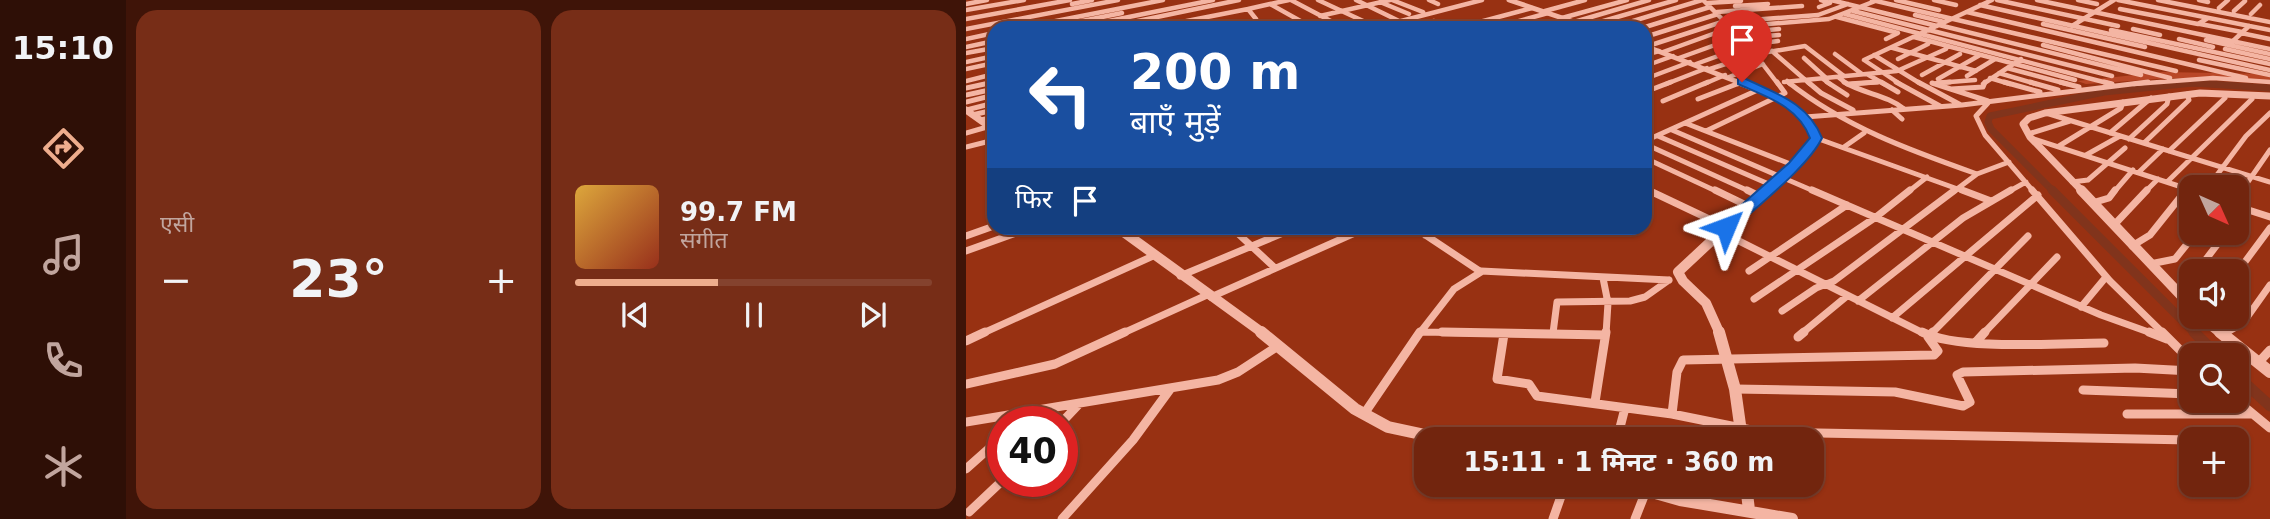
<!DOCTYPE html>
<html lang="hi">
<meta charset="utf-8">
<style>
:root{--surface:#72250e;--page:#772d17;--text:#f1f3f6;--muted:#c1a59e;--line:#84422e;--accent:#eead8d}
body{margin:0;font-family:"DejaVu Sans","Noto Sans Devanagari",sans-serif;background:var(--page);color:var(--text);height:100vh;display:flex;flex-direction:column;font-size:26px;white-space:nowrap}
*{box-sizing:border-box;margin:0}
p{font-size:23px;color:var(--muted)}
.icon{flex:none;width:38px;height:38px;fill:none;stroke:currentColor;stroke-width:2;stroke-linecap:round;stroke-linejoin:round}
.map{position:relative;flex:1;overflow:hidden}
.side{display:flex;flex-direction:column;gap:10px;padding:10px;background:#3f1408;width:840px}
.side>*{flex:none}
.banner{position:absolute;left:21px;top:21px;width:665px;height:214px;border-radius:21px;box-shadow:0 2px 5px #0004,0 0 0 2px var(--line);background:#1a4fa0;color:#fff;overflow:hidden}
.needle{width:46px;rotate:135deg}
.controls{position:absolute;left:1213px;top:175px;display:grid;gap:14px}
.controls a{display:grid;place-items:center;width:70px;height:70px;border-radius:14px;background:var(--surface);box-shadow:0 2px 5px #0004,0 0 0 2px var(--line);font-size:35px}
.speed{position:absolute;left:21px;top:406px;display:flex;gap:14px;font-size:35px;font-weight:700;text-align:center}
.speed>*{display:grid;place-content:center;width:91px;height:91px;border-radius:50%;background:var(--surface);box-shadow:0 2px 5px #0004,0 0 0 2px var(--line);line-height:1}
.speed .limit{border:10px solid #d22;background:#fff;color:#111}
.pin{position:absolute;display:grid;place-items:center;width:60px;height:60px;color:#fff;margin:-72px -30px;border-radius:50% 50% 50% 0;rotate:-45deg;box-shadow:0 0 7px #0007}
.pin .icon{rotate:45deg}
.me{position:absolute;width:77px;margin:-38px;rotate:46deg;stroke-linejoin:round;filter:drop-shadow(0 0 5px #0008)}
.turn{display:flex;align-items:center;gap:24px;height:147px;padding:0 28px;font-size:32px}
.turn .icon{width:91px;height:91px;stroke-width:2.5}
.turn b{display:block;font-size:49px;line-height:60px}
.then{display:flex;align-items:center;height:66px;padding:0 28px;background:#0003;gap:14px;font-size:26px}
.big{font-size:52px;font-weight:700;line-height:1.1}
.side .tile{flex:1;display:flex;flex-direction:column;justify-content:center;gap:10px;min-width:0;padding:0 24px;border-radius:21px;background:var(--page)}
.song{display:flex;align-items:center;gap:21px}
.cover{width:84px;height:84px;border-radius:10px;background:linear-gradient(135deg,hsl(40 70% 55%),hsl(10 70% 35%))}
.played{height:7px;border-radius:4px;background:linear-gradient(90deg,var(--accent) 40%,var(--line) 40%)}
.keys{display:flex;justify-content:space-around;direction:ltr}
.heat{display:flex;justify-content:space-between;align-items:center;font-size:38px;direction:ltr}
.side .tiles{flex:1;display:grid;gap:10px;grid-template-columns:repeat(2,1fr)}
.trip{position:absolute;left:448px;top:427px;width:410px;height:70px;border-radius:21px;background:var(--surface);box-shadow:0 2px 5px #0004,0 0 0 2px var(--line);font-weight:700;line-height:70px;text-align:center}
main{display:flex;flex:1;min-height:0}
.tab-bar{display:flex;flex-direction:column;width:126px;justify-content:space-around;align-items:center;background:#2e0f06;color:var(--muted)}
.tab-bar .icon{width:49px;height:49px}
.tab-bar .current{color:var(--accent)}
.tab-bar b{font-size:32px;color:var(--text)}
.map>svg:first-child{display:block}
.green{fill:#b94727}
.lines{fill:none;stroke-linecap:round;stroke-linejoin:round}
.canal-far3{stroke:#81341c;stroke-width:5}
.canal-far2{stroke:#81341c;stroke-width:7}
.canal-far1{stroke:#81341c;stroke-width:9}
.canal{stroke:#81341c;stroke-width:11}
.minor-far3{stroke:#f4b5a3;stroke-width:4.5}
.minor-far2{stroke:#f4b5a3;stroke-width:5}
.minor-far1{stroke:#f4b5a3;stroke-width:7}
.minor{stroke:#f4b5a3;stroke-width:9}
.tertiary-far3{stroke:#f4b5a3;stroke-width:5}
.tertiary-far2{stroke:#f4b5a3;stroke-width:7}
.tertiary-far1{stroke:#f4b5a3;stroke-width:10}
.tertiary{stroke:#f4b5a3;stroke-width:12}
.route{fill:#1a73e8;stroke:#114b97;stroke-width:2}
</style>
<main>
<nav class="tab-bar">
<b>15:10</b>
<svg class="icon current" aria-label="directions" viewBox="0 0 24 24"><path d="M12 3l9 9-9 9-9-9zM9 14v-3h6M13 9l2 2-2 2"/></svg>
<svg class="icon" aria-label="music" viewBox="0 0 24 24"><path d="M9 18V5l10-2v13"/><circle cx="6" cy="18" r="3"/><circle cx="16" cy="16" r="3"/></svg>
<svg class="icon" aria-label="phone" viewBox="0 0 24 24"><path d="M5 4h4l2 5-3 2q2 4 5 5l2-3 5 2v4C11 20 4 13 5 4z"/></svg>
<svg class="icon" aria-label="climate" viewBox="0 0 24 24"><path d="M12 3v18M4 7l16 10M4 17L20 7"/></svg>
</nav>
<section class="side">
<div class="tiles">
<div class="tile"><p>एसी</p>
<div class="heat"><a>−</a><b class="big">23°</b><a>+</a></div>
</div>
<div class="tile">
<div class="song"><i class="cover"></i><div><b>99.7 FM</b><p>संगीत</p></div></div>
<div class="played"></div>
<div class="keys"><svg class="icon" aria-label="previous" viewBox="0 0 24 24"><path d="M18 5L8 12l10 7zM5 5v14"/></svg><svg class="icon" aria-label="pause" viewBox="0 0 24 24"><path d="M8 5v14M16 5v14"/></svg><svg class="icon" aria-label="next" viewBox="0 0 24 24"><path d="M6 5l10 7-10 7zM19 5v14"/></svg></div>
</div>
</div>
</section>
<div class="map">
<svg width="1304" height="519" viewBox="0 0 1304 519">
<rect width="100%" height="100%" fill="#983112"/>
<!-- green -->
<path class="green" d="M1197,72L1304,74V82L1207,78L1120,84L1111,81Z"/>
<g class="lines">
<!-- canal-far3 -->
<path class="canal-far3" d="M1220,84H1238"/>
<!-- canal-far2 -->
<path class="canal-far2" d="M1088,192L1025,129L1022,122L1024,116L1138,92L1227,83L1304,88"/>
<!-- canal-far1 -->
<path class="canal-far1" d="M1086,190L1230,334"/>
<!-- canal -->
<path class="canal" d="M1228,332L1251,355
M1270,375L1304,406"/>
<!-- minor-far3 -->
<path class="minor-far3" d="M323,0L304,4L347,28
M325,0L378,28
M352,0L410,27
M390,0L433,21
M426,0L457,12
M463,0L472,4
M737,0L782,45L812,84
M865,0L971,26
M906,0L1210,71
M930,0L973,10
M968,0L990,5
M1031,0L1152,26
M1071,0L1304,49
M1112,0L1131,4
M1152,0L1304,30
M1192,0L1304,22
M1233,0L1242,2
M414,2L443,14
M741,3L775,1
M0,4L21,0
M106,4L126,0
M1014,5L1304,70
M769,6L802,4
M853,7L864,3L855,0
M1253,8L1262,0
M1154,9L1232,24L1242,18
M0,10L58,0
M579,11L619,0
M887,11L1146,76
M1268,11L1279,1
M751,12L836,6
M1001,12L1280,78
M879,14L1145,84
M1285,14L1294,5
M949,15L978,22
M354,16L424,0
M871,17L932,33L920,39
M596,18L661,0
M0,19L104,0
M290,19L282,9L304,4
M608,22L683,0
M759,22L852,15L882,4
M312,23L320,28
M1077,24L1179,47
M1234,24L1276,32
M973,25L1175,75
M620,26L710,0
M1106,26L1148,0
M54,28L197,0
M81,28L156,13
M108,28L247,0
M138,28L273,0
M185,28L282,9
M269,28L286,22
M408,28L516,0
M442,28L468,21
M467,28L474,26
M491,28L566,8
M528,28L582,13
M644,28L736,0
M676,28L744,7
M0,29L152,0
M1167,29L1194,35
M1145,30L1304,64
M771,33L813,29
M1275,33L1304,39
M679,37L752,14
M948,37L1109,80
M776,38L813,35
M0,39L28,33
M1213,39L1247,47
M1240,40L1304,54
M1266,42L1283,26
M1077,45L1204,78
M0,47L28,41
M679,47L759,21
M927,48L1010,71
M1259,49L1304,59
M806,51L844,84
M697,52L766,27L863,19L912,0
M0,53L28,48
M869,54L896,74
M679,55L693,51
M908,55L955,84
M713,58L774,36
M838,58L860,78
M932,59L962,44
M1233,60L1304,75
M0,62L28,56
M730,64L782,45L812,41
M679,66L707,56
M1041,68L1101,84
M0,69L28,63
M744,69L790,54L839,46L878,76
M1033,73L1070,84
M901,74L918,84
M956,75L994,54
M1001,76L1029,59
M763,77L797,64
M872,77L881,84
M1024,78L1044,84
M679,79L724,62
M857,79L864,84
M972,79L1014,55
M0,81L28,74
M821,81L824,84
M818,82L931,71L980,49
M971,83L1009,80
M20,84L28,82
M700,84L741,68
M738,84L759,75
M772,84L776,82
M886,84L912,82
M934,84L898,60L1026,0
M1017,84L1055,59
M1168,84L1247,78L1304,82"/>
<!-- minor-far2 -->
<path class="minor-far2" d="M822,82C879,127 943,150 1011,174
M842,82L855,93L887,110
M861,82L881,95
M878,82C898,94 921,95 938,109
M915,82L932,92
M930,82L974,106
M952,82L995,105
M1038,82L1074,92
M1064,82L1092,90
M1094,82L1113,87
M1138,82L1146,84
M966,83L1022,101
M971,83L984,82
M882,84L912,82
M0,88L28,82
M985,89L1017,87L1019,82
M679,92L705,82
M0,95L28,89
M732,99L776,82
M697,101L742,82
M0,102L28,95
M1022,103L1010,116L1019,135L1068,192
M0,110L28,103
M926,110L936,119
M1080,113L1304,182
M6,115L28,110
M839,117L996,105L1182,82
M15,120L28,117
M719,123L827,165
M706,130L850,192
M740,131L819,93L811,82
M0,133L28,125
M1144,133L1185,98
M1062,134L1104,121
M692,136L805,185
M850,138L1000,192
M1065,138L1225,190
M1163,139L1201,104L1203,96
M679,141L794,89
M1178,143L1223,100L1221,94
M679,144L785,192
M1093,146L1155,108L1157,102
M0,147L28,140
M878,147L898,133
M1203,151L1259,98
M1120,155L1154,136
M679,158L752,192
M1173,172L1197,149
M1106,182L1122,180L1159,148
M1201,182L1286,99
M1242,187L1280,136L1304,113
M679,189L686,192
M942,192L961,177
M987,192L1011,174L1043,162
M1042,192L1060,182
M1148,192L1167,170
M1179,192L1192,179
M1218,192L1221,189
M1275,192L1304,150"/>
<!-- minor-far1 -->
<path class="minor-far1" d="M682,190L760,227
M749,190L782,206
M781,190L793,196
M846,190L1135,315L1188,334
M996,190L1025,201
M1066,190L1144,281L1198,334
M1270,200L1277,190
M1126,203L1143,198L1149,190
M1270,206L1304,217
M1270,218L1278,208
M1148,225L1181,190
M266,228L309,268
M449,228L515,272L488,289L453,334
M206,231L215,228
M755,232L959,334
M271,233L285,228
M459,235L476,228
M0,236L28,226
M1166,246L1184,235L1220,190
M0,251L64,228
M1184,264L1209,259L1230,233
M515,271L703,280
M783,271L881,205
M1231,271L1260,233
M1270,274L1304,228
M214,276L329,228
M637,278L642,303L640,334
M1213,293L1225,279
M245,297L400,228
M788,299L910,217L944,190
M892,301L997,218L1045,190
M1115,307L1140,277
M816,311L850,288L868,281L989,190
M926,318L1072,195
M454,332L584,334
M587,333L591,302L664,301L679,297L703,280
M15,334L187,256
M155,334L241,295
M835,334L881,296
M965,334L1062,236
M1017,334L1091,257
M1258,334L1277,323L1304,285"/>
<!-- minor -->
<path class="minor" d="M476,332L639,335
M956,332C993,351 1093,343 1138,343
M1183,332L1201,339
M1196,332L1225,361
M538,334L531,379L563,384L571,396L706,414L795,432L1225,440
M1256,335L1261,332
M832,337L838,332
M0,341L19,332
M1009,343L1019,332
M1292,363L1304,350
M0,384L89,364L159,332
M769,389L929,392L997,406L1004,402L991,375L997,372L1169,368L1225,371
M1117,390L1225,394
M1270,400L1304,428
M629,402L640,332
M398,414L454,332
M706,414L711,372L717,360L968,355L972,351L962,337L967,332
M1161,414H1287
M0,422L252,380L272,372L312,346
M96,422L114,403
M651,439L659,408
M0,469L37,436
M3,512L37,480
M96,519L167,440L205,388
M587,519L599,485
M669,519L680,491"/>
<!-- tertiary-far3 -->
<path class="tertiary-far3" d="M543,0L626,28
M679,46L777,84"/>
<!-- tertiary-far2 -->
<path class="tertiary-far2" d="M773,82C810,96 831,101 850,138L846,146L798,192
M0,110L28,130
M1117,192L1064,137L1057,124L1063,118L1079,113L1234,93L1304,96"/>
<!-- tertiary-far1 -->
<path class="tertiary-far1" d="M1115,190L1225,306
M152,228L298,334
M1235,317L1256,334
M754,334L740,303L717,281L712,272L800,190"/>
<!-- tertiary -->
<path class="tertiary" d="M295,332L389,409L422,427L478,439
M753,332L769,389L776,439
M1254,332L1304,372
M661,485L714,500L826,519
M780,485L783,510"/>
</g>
<!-- route -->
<path class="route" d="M772,79H780C811,94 842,103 856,138C842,167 791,206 766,230L760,231L753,227L755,223L823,163L844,138C832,106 801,97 772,84Z"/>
</svg>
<div class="controls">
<a><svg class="needle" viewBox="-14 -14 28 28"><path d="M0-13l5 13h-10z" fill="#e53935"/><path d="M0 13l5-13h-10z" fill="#c1a59e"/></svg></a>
<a><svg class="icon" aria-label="sound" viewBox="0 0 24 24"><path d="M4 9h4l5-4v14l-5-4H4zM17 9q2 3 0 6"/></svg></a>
<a><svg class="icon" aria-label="search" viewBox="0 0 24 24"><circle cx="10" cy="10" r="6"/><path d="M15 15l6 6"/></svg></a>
<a>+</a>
</div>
<div class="speed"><div class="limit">40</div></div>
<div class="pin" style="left:776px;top:82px;background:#d93025"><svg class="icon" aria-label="arrive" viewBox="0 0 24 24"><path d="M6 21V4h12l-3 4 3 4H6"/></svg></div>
<svg class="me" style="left:760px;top:227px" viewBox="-20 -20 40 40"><path d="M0-17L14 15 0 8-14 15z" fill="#1a73e8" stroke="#fff" stroke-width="4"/></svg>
<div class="trip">15:11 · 1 मिनट · 360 m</div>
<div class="banner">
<div class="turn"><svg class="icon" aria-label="left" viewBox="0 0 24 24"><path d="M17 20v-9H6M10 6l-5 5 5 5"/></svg><div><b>200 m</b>बाएँ मुड़ें</div></div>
<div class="then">फिर<svg class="icon" aria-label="arrive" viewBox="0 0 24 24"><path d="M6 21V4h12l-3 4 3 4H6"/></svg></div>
</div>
</div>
</main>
